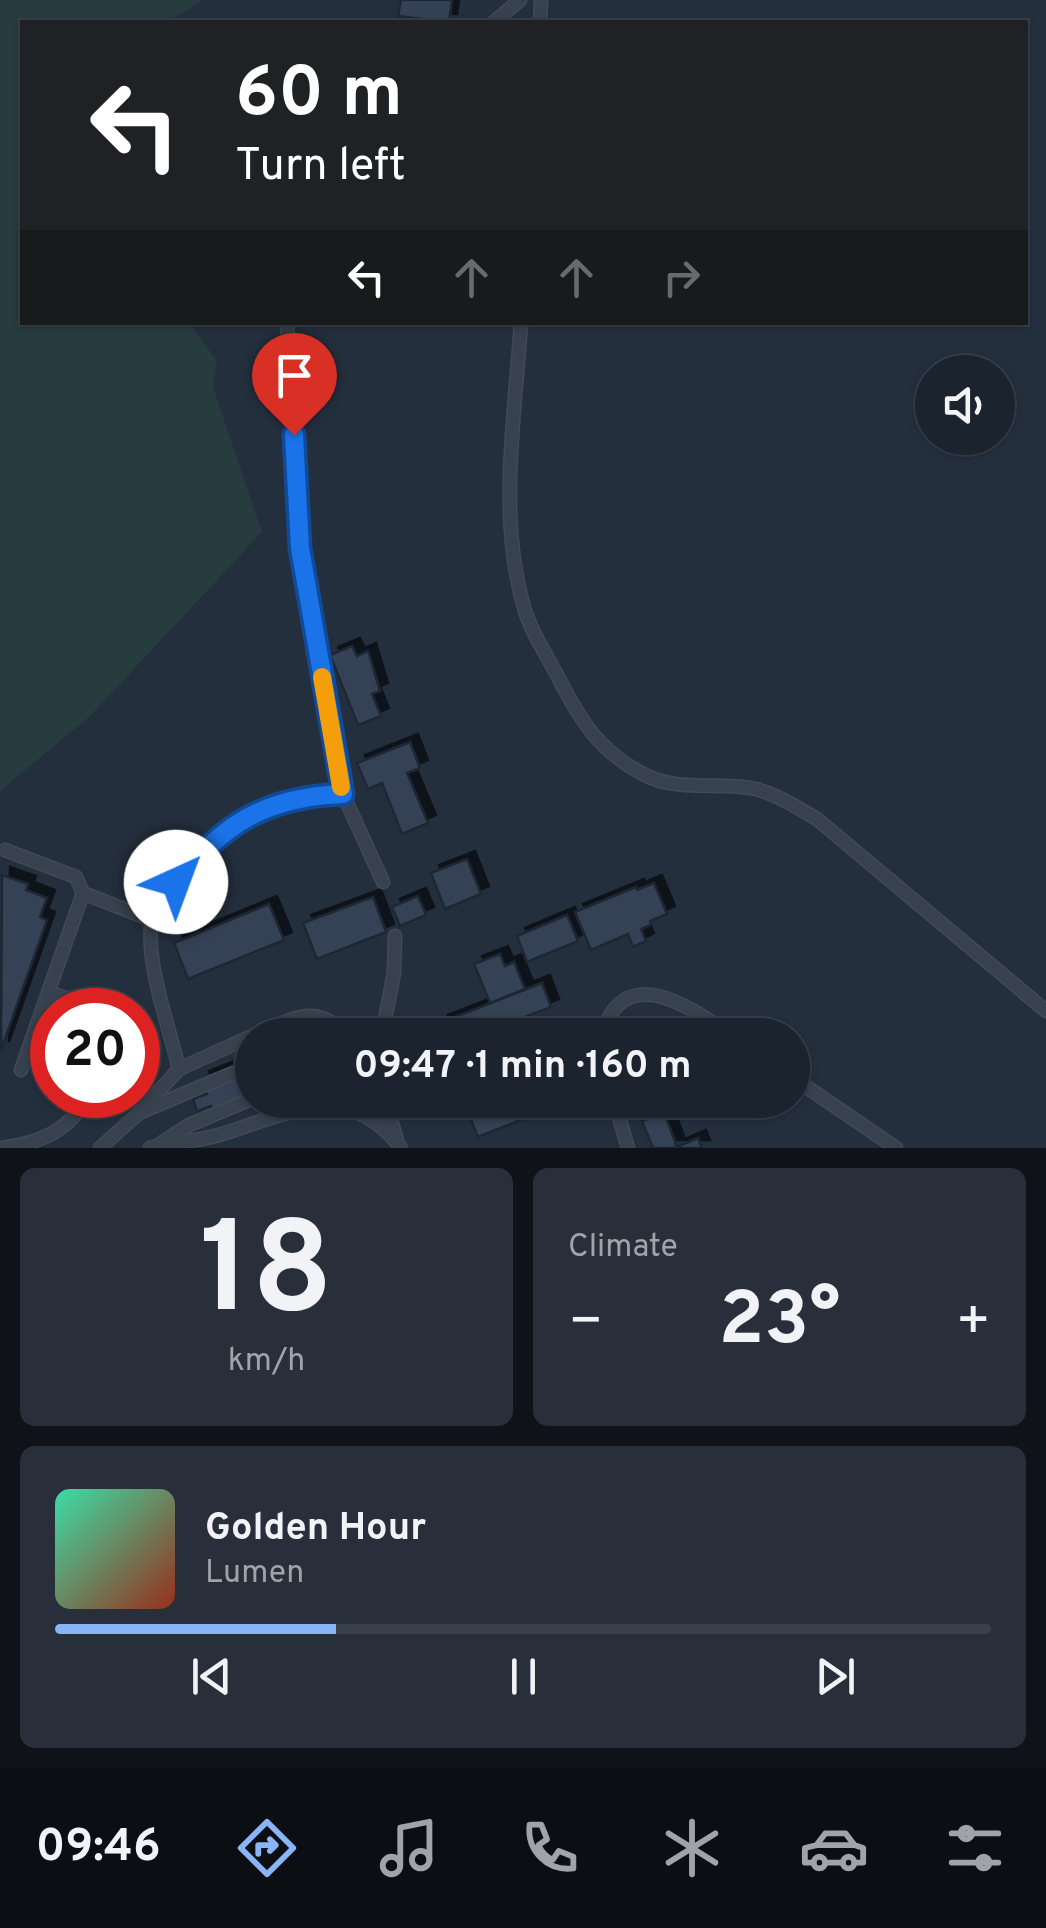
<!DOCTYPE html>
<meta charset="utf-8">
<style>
:root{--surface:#1b232e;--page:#282f3a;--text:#f1f3f6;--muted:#a0a4aa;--line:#39404a;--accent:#8ab4f8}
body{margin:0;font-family:Overpass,sans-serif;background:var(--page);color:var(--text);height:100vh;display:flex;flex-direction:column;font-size:38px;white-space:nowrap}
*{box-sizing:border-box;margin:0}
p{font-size:32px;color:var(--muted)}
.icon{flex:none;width:55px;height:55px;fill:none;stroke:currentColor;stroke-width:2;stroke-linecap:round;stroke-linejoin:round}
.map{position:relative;height:1148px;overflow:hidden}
.sheet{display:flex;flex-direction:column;gap:20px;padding:20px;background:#0f1319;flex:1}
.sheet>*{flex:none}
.banner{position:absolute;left:20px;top:20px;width:1008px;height:305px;border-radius:0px;box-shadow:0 2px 8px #0004,0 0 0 2px var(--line);background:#202124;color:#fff;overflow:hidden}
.controls{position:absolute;left:915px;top:355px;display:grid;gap:20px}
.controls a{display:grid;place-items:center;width:100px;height:100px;border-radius:50%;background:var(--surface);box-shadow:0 2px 8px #0004,0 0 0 2px var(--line);font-size:50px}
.speed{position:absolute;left:30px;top:988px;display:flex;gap:20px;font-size:50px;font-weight:700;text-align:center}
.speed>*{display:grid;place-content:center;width:130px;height:130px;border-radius:50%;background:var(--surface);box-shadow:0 2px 8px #0004,0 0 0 2px var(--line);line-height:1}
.speed .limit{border:15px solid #d22;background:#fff;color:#111}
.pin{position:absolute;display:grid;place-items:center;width:85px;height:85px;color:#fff;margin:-102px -42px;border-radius:50% 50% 50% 0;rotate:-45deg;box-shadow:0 0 10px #0007}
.pin .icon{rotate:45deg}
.me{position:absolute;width:110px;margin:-55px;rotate:43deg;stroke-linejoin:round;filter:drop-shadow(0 0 8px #0008)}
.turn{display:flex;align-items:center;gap:35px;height:210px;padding:0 50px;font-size:45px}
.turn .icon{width:130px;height:130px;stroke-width:2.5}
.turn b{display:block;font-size:70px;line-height:85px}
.lanes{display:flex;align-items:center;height:95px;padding:0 50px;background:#0003;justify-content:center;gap:50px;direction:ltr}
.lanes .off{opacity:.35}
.big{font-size:75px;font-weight:700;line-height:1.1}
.sheet .card{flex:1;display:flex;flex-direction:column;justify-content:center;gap:15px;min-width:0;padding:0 35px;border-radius:15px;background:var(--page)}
.sheet .dial{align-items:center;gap:0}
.dial b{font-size:130px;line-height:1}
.song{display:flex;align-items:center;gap:30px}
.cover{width:120px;height:120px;border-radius:15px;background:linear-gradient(135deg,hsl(160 70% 55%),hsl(10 70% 35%))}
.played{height:10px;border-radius:5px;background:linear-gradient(90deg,var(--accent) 30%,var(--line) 30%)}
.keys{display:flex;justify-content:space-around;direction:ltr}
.heat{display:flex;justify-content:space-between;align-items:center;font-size:55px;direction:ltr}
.sheet .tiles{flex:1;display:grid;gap:20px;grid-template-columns:1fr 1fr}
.card:last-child{grid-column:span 2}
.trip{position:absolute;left:235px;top:1018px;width:575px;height:100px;border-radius:50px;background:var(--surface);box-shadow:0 2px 8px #0004,0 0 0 2px var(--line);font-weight:700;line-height:100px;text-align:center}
.dock{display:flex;height:160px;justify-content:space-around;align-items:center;background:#0b0e12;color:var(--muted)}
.dock .icon{width:70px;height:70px}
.dock .current{color:var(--accent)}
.dock b{font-size:45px;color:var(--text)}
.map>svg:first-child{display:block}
.green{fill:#263c3f}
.building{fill:#364354;stroke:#1f2835;stroke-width:2.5;filter:url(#shadow)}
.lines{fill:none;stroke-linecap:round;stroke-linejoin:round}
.service-casing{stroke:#414a57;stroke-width:15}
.service{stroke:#38414e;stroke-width:12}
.route-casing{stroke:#114b97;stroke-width:25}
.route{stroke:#1a73e8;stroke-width:18}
.slow{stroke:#f59e0b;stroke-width:18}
</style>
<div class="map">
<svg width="1046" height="1148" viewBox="0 0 1046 1148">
<defs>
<filter id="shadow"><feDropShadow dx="8" dy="-8" stdDeviation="0" flood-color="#0009"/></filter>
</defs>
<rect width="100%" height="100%" fill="#242f3e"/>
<!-- green -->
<path class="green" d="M0,0H202L168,22H22V322L189,323L217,361L213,387L262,532L89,717L0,791Z"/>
<!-- building -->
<path class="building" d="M401,0H452L449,22L398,16Z
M352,646L357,656L368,651L380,691L372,694L381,716L358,725L330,655Z
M410,742L420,768L407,773L428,823L402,834L382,783L368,789L357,763Z
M467,859L481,894L445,909L431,873Z
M2,875L28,884L26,890L47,898L40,917L47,920L1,1050Z
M654,883L667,914L650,921L651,925L641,929L646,941L633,947L628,934L591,950L575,912L636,887L637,890Z
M418,896L426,915L400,926L392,907Z
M373,897L386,932L317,959L303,923Z
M269,904L284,940L188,979L174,943Z
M567,915L578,941L527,962L517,936Z
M500,954L505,966L514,962L525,989L490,1003L474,964Z
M542,983L551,1007L493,1029L495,1035H445L440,1023Z
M237,1065L253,1107L217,1121L211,1106L197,1111L193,1099L207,1094L201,1079Z
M483,1100H521L528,1117L478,1137L471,1120L488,1113Z
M664,1112L677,1147L698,1138L702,1148H653L642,1121Z"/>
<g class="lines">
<defs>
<path id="service" d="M494,22L520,0
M540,22L541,0
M287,322L300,548L343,794L383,882
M521,322C515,417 497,518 525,611C532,634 548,657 559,679C581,721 599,751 643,774C678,793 719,781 756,789C778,795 798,808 817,819L1046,1011
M5,850L76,877L83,893L21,1070
M83,893L152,920
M49,992L100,1010
M38,1024L52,1030
M255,1035C291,1020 315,1001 347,1035
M382,1035L394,973L395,936
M602,1035C624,959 691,1008 731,1035
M179,1069C169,1026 147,968 151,925C153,907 168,893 179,880C224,823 270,797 343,794
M792,1077L896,1148
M385,1100L397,1140
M614,1100L628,1148
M141,1112L252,1065
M161,1143L189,1125L252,1099
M2,1148C41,1143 69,1131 89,1095
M100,1148L139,1113L179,1069L252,1036
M150,1148C172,1141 196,1142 219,1135C286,1115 347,1077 401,1148"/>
</defs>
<!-- service casing -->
<use href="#service" class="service-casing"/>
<!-- service -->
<use href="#service" class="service"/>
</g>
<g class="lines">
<defs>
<path id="route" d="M176,882C224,823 266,797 343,794L300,548L294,435"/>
</defs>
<!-- route casing -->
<use href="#route" class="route-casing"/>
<!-- route -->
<use href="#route" class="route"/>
<!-- slow -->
<path class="slow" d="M322,677L341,787"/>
</g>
</svg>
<div class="controls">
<a><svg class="icon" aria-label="sound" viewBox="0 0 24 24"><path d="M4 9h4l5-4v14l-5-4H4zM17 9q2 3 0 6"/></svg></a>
</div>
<div class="speed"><div class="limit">20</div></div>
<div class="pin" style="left:294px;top:435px;background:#d93025"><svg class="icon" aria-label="arrive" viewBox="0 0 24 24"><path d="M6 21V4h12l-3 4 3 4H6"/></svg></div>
<svg class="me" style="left:176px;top:882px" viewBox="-20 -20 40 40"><circle r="19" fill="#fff"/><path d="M0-13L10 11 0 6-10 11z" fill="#1a73e8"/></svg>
<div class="trip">09:47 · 1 min · 160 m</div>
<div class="banner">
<div class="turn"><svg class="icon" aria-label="left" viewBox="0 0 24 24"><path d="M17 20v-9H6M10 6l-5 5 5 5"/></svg><div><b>60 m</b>Turn left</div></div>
<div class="lanes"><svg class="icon" aria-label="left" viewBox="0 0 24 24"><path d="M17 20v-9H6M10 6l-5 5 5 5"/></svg><svg class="icon off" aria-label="ahead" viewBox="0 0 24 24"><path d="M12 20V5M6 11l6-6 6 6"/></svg><svg class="icon off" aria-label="ahead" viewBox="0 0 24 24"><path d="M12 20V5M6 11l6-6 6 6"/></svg><svg class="icon off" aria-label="right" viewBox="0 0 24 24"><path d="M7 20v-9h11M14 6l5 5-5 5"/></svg></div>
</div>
</div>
<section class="sheet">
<div class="tiles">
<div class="card dial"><b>18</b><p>km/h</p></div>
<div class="card"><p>Climate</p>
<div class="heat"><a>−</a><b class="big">23°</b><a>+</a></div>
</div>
<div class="card">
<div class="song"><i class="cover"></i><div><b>Golden Hour</b><p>Lumen</p></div></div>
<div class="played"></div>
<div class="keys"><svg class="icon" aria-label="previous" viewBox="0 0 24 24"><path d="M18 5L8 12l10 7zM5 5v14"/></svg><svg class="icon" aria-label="pause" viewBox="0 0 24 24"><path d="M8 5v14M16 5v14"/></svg><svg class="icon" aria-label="next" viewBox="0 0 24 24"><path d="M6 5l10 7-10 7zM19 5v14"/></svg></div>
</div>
</div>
</section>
<nav class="dock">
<b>09:46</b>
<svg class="icon current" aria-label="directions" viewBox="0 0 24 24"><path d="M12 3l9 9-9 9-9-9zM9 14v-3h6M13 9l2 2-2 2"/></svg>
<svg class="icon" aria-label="music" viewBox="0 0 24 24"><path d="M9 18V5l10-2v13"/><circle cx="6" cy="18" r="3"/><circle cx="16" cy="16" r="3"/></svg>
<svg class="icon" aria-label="phone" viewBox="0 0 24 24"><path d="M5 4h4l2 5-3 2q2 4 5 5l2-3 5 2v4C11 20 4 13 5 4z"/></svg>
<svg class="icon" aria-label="climate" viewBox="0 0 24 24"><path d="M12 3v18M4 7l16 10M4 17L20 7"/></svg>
<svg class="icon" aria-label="car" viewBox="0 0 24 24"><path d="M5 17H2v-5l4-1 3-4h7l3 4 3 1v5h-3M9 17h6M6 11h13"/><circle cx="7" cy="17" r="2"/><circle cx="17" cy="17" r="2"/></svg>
<svg class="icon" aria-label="filters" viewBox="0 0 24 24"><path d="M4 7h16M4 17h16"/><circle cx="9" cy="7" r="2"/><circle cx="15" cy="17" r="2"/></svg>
</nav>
